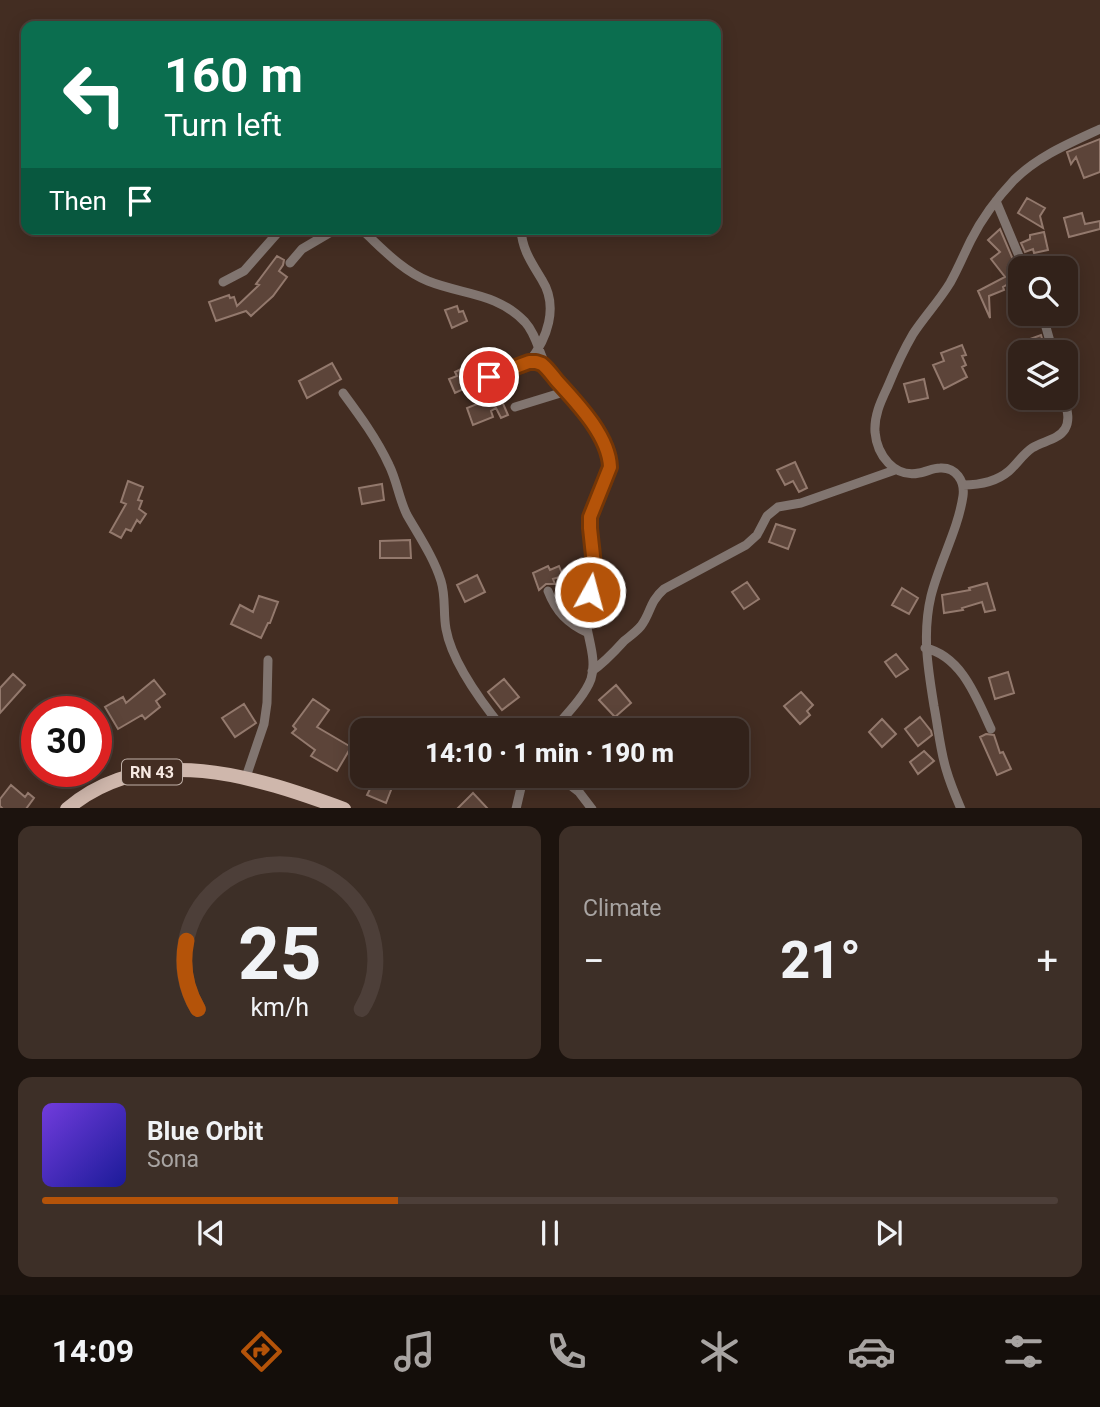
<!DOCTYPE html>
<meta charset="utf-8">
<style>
:root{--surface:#32221a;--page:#3d2f27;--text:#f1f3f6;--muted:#a8a4a2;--line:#4d3f39;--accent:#b45309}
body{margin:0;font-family:Roboto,sans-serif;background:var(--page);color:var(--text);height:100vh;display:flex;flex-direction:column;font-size:26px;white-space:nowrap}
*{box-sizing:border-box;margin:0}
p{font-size:23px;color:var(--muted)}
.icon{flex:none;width:38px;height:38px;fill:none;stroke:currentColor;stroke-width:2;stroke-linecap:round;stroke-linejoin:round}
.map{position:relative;height:808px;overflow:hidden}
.side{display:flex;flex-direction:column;gap:18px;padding:18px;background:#1c130e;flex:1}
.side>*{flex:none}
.hud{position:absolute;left:21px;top:21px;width:700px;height:214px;border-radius:14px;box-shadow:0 4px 18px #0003,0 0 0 2px var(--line);background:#0b6e4f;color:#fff;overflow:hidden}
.controls{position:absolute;left:1008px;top:256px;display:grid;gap:14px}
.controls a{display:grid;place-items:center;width:70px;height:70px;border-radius:14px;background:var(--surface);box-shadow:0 4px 18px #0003,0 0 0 2px var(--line);font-size:35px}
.speed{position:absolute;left:21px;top:696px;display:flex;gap:14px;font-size:35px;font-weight:700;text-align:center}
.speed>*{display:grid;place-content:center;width:91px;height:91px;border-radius:50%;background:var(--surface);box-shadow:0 4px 18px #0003,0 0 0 2px var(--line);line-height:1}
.speed .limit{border:10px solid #d22;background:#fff;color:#111}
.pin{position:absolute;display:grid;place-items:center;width:60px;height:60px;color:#fff;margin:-30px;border:4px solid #fff;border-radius:50%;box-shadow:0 2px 7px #0007}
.me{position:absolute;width:77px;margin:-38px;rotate:7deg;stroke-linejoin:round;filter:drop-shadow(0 0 5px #0008)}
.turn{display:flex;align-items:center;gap:24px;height:147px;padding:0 28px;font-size:32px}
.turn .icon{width:91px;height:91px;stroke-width:2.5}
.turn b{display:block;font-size:49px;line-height:60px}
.then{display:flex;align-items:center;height:66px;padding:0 28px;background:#0003;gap:14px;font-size:26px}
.big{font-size:52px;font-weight:800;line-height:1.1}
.side .card{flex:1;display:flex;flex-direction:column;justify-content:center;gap:10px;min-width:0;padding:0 24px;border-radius:14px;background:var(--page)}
.side .dial{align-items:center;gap:0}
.dial svg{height:182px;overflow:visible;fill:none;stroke:var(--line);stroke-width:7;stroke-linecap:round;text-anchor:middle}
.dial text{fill:var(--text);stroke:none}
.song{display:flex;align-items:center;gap:21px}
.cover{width:84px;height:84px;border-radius:10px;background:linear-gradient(135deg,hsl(260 70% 55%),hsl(240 70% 35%))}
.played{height:7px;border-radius:4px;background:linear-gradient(90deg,var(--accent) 35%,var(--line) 35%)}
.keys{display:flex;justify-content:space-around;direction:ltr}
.heat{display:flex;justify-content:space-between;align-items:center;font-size:38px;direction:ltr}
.side .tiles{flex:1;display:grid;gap:18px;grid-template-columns:1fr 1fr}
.card:last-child{grid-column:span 2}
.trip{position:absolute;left:350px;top:718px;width:399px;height:70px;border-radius:14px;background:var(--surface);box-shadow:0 4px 18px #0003,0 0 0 2px var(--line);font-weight:800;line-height:70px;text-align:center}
.dock{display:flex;height:112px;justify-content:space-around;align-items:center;background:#140e0a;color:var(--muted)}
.dock .icon{width:49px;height:49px}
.dock .current{color:var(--accent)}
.dock b{font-size:32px;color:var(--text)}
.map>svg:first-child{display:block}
.building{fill:#5c4439;stroke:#93796d;stroke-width:2}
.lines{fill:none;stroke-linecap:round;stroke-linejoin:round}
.minor{stroke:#817570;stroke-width:9}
.primary{stroke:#cfb7ac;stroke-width:14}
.route-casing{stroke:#753606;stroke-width:18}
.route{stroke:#b45309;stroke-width:12}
.labels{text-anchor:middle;stroke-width:6;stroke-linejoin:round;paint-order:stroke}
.shield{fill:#432d22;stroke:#c1b1a8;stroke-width:2}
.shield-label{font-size:16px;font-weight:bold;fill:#f7e9e2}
</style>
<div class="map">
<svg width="1100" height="809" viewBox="0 0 1100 809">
<rect width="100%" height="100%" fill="#432d22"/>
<!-- building -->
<path class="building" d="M1100,139V172L1084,178L1076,157L1071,164L1067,152Z
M1027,198L1045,208L1040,216L1043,228L1018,213Z
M1082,213L1085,224L1100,221V229L1069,237L1064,218Z
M1000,229L1014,262L1008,266L1012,274L1018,271L1020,274V277L1016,279L1020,288L1016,291L1010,283L1003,287L1004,290L989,296L990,318L978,291L1005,277L991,259L1000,252L988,240Z
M1044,232L1048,250L1034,253L1033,249L1025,252L1021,243L1030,239V235Z
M277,256L284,260L283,265L279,271L287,277L273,296L251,316L246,311L216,321L209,302L229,295L230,298L234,297L237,306L259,285L256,284Z
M457,306L459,312L463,311L467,321L452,328L445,310Z
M1041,335L1046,352H1019L1016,344Z
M962,345L966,355L962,356L966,365L962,367L967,377L944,389L933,365L944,361L941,353Z
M475,362L483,380L455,393L449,379L457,376L455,372Z
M332,363L341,379L307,398L299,381Z
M924,379L928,398L909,402L904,384Z
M497,390L508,415L501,418L496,408L491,411L493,417L473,425L467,408L492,398L489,393Z
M795,462L807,488L799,492L793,481L785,485L777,470Z
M128,481L143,487L138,500L142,501L139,509L146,514L140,523L137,520L131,531L126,529L121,538L110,532L126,504L121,502Z
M382,484L384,500L362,504L359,488Z
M776,524L795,530L788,549L769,542Z
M410,540L411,558H380V541Z
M548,566L550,570L559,566L563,576L553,579L555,584H546L539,590L533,573Z
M477,575L485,592L465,602L457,585Z
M747,582L759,599L744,609L732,592Z
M987,583L995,610L985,612L982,602L962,608L963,610L944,613L942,595L970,590L969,588Z
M902,588L918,598L909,614L892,605Z
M259,596L278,602L270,623H268L261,638L231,624L240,605L253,612Z
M896,654L908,669L896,677L885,662Z
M1008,672L1014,693L995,699L989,678Z
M13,674L25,685L0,713V688Z
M504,679L519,697L502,710L488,692Z
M154,680L165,694L156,701L160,707L145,719L142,715L118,729L105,707L123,697L126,703Z
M616,685L631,703L615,717L599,700Z
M801,692L813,705L807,711L810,715L800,724L784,706Z
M313,699L329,710L317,727L351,747L337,771L311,756L315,750L292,733L296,729L293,726Z
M244,704L256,723L235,737L222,718Z
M920,717L931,731L932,735L918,746L905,729Z
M882,719L896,734L882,747L869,732Z
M986,734L994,735L1000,753L1003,752L1011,769L997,775L980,737Z
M924,751L934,761L918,774L910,762Z
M368,775H372L392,784L395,777L403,780L400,788L393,785L386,803L367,795L371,787L364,784Z
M11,785L25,797L28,793L34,798L26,809H3L0,806V799Z
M473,793L488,809H457Z"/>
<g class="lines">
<!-- minor -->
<path class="minor" d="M996,201L1024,268
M361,229C382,248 401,270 428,281C463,295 496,292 525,322C537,335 539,355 548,369C554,379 562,385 569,393C582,408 593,424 602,442C605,448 609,454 610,461C612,480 592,502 590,521C588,535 594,549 594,563C594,583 584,601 586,621C588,640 597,659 591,679C585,696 565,716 553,730
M521,229C522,250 532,263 542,280C559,307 547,339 529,362
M290,263L302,249L336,229
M223,282L244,271L281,229
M1042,313L1053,352
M489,377L529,362H533
M343,393C360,416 377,439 389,465C397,481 399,499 407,515C419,536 434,558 441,581C446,597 443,613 446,629C452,663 482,703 504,730
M515,407L567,391
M963,485C980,485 996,482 1009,471C1017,464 1023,454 1032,448C1043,441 1058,440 1065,429C1071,419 1066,407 1064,397
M548,591C556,612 568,624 588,633
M925,648C962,656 977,699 991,729
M592,671C605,662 614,652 624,641C630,636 636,632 641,626C651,613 649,602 664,589L746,545L757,535L767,516L778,507L801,503L895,470
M557,775L579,792L592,809
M246,777L264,724L267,703L268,660
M516,809L524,775
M961,809C955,795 950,783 946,769C940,749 938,727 934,706C928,669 922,634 931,596C939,563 958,530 963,496C965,481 956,467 940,468C933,468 926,472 919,473C894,478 877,455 875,432C874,415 881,401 888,386C895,369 903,351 913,334C925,316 939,301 950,283C958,269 964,254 971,240C982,218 997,198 1014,180C1038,156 1070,143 1100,129"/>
<!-- primary -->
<path class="primary" d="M67,809C148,740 256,777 344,809"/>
</g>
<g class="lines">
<defs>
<path id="route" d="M489,377L529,362H536L542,364C548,369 552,375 557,381C577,403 609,436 610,467L590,517V528L594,565L590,592"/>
</defs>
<!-- route casing -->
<use href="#route" class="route-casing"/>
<!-- route -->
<use href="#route" class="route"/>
</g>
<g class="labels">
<!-- shield labels -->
<rect class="shield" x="122" y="759.5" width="60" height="25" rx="5"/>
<g class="shield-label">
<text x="152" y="778">RN 43</text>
</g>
</g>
</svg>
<div class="controls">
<a><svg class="icon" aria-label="search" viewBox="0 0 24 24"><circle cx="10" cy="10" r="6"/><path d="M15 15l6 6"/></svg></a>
<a><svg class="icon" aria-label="layers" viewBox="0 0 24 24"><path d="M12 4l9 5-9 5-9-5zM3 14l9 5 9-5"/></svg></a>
</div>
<div class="speed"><div class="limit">30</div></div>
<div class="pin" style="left:489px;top:377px;background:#d93025"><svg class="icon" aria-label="arrive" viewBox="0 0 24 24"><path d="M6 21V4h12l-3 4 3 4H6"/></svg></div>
<svg class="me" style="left:590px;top:592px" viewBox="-20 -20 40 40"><circle r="17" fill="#b45309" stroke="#fff" stroke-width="3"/><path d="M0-11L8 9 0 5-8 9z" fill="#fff"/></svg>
<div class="trip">14:10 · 1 min · 190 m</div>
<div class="hud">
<div class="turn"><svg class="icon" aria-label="left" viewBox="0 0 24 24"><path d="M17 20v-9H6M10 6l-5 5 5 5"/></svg><div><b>160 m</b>Turn left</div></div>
<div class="then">Then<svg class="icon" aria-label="arrive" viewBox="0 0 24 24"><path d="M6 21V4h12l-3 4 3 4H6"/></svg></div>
</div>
</div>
<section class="side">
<div class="tiles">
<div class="card dial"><svg viewBox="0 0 100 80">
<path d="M14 69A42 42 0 1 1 86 69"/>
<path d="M14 69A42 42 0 0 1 9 39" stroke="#b45309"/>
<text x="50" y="56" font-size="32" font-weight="700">25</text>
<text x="50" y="72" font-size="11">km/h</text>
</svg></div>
<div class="card"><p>Climate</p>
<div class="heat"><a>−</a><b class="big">21°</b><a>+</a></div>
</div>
<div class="card">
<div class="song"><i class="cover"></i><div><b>Blue Orbit</b><p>Sona</p></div></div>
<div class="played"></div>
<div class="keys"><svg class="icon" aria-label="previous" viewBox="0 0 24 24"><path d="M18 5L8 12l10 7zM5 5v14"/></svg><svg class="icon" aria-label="pause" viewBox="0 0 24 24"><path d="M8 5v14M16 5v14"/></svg><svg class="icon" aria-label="next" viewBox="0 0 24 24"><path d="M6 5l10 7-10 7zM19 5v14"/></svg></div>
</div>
</div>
</section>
<nav class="dock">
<b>14:09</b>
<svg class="icon current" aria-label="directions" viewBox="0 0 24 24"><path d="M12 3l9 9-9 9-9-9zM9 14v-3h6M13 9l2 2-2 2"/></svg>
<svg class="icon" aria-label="music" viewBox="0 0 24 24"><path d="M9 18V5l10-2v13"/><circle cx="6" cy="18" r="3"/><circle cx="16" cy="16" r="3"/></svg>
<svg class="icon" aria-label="phone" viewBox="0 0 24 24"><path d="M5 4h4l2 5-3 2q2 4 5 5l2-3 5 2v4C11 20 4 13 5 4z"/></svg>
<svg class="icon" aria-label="climate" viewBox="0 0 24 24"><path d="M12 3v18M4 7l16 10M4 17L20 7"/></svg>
<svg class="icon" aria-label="car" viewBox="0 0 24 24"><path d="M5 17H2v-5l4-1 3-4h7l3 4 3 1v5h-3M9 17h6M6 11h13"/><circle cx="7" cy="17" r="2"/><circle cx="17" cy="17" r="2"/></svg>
<svg class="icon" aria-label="filters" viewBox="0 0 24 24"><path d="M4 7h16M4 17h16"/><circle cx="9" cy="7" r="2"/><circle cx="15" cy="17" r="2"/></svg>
</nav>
